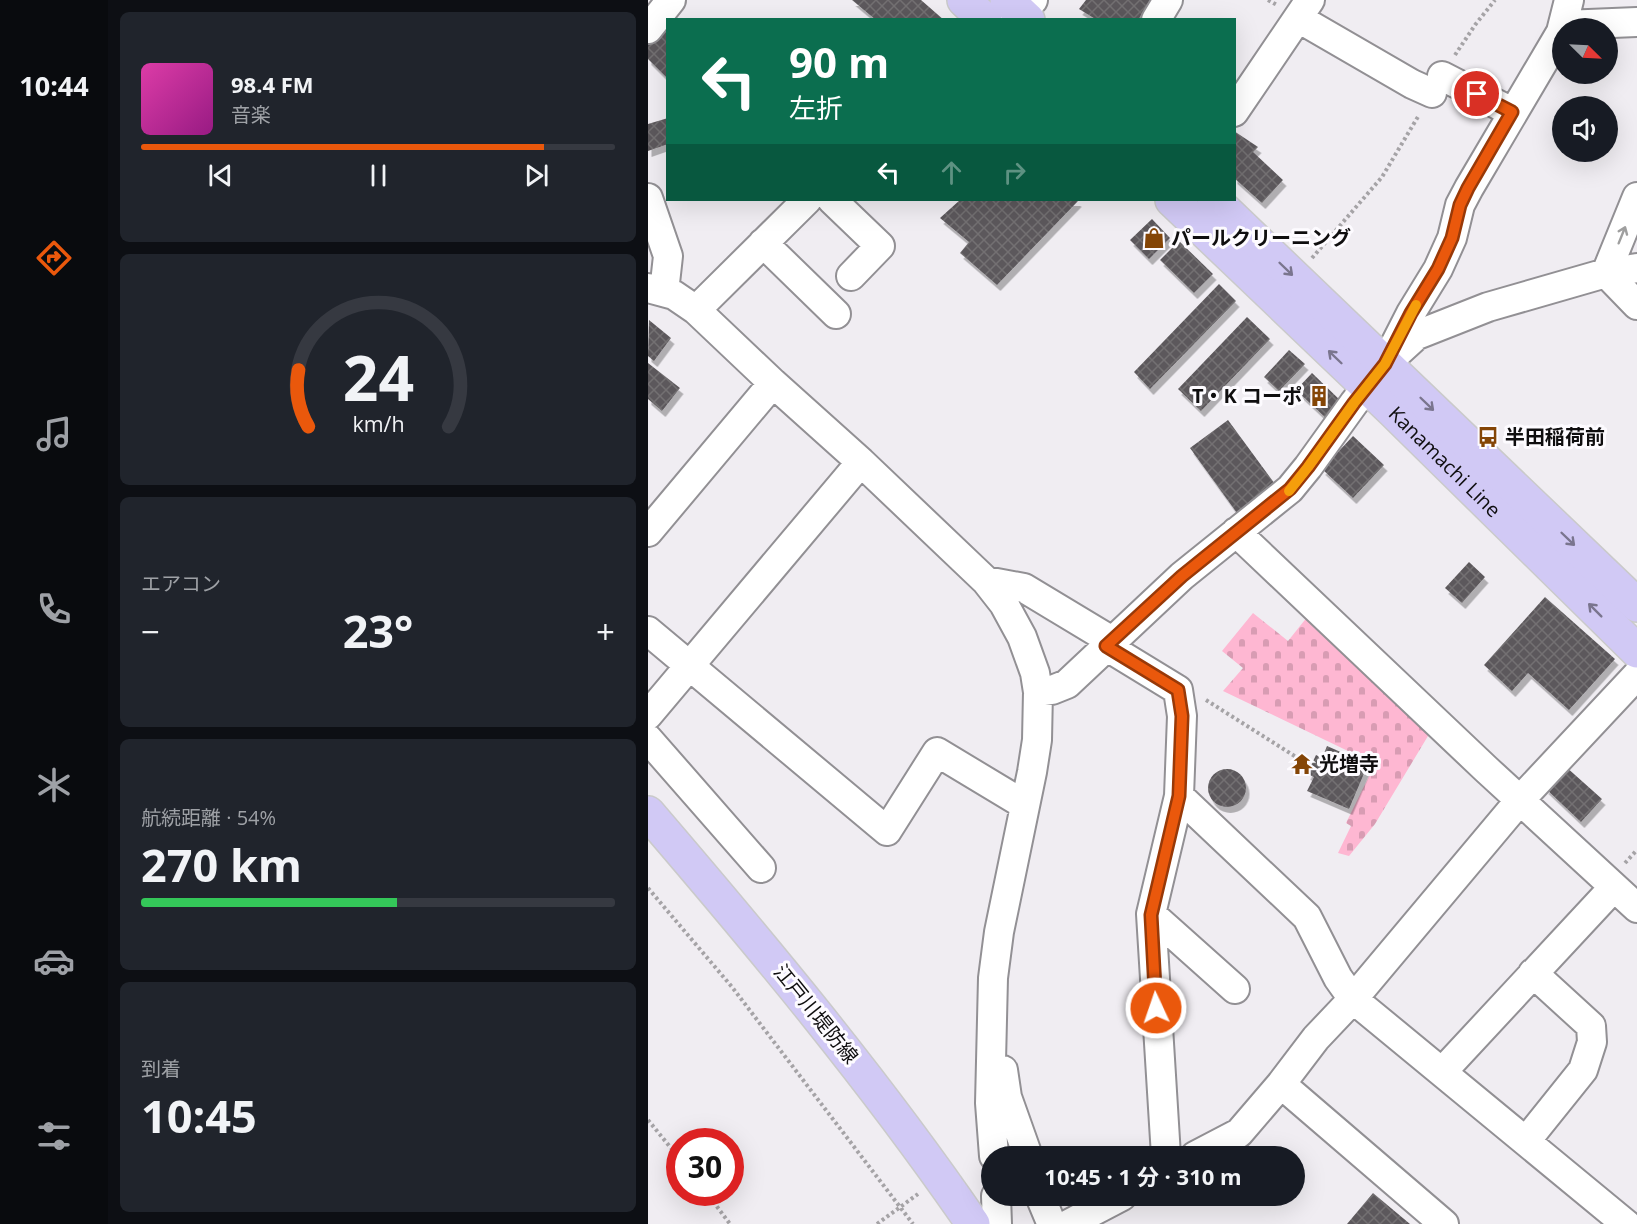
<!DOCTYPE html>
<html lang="ja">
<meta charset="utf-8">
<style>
:root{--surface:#171b24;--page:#20242c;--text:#f1f3f6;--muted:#9ea1a6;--line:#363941;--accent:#ea580c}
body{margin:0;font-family:"Open Sans","Noto Sans JP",sans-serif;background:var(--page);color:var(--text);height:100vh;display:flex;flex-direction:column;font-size:22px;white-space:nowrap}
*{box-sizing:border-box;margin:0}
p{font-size:20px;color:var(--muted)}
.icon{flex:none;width:33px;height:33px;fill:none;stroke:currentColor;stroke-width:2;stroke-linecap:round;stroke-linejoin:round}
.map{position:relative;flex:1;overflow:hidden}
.drawer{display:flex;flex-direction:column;gap:12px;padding:12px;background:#0d0f14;width:540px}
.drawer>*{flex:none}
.banner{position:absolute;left:18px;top:18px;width:570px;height:183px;border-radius:0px;box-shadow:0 6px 24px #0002;background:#0b6e4f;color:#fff;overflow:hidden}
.needle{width:39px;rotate:114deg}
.tools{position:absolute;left:904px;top:18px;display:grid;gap:12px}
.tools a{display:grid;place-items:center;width:66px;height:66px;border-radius:50%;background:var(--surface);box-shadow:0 6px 24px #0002;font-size:30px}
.speed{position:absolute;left:18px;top:1128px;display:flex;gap:12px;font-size:30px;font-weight:700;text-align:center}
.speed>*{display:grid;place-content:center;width:78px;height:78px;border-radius:50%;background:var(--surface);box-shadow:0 6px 24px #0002;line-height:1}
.speed .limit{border:9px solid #d22;background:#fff;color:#111}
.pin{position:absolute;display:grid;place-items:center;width:51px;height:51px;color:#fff;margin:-26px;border:3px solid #fff;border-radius:50%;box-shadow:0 2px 6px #0007}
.me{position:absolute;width:66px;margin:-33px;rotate:357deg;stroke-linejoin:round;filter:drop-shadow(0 0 4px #0008)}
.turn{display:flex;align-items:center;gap:21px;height:126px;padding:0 24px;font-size:27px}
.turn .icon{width:78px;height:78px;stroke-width:2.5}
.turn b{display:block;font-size:42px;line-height:51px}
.lanes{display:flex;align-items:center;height:57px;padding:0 24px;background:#0003;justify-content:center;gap:30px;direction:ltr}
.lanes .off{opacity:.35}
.big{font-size:45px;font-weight:700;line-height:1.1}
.drawer .widget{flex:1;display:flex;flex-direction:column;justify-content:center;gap:9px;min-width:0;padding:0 21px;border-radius:9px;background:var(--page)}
.drawer .dial{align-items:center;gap:0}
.dial svg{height:156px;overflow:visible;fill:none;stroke:var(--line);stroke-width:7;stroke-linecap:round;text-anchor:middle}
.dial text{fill:var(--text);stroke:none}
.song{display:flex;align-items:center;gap:18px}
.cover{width:72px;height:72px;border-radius:9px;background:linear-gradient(135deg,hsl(320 70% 55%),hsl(310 70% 35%))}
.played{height:6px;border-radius:3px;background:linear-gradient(90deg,var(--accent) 85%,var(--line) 85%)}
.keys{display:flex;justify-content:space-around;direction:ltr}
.heat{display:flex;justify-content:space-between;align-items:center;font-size:33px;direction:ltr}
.charge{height:9px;border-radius:4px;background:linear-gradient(90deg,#34c759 54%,var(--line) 0)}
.trip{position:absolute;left:333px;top:1146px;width:324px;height:60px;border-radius:30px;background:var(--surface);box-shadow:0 6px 24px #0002;font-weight:700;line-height:60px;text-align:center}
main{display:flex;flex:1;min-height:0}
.tab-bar{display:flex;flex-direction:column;width:108px;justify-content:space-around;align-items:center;background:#090b0e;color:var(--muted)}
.tab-bar .icon{width:42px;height:42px}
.tab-bar .selected{color:var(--accent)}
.tab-bar b{font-size:27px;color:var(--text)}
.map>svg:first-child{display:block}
.cemetery{fill:url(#cemetery-stones)}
.building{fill:url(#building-cross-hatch);filter:url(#shadow)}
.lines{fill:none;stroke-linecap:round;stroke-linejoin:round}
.minor-casing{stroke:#929094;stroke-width:32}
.major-casing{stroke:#cacaca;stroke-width:36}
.path{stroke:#a5a3a6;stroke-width:4;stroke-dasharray:3 3;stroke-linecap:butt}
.minor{stroke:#fff;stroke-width:28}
.major{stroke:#d1c9f5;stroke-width:33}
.oneway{stroke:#9f9f9f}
.oneway2{stroke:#7a758e}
.route-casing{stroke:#983908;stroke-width:15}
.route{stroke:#ea580c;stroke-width:10}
.slow{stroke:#f59e0b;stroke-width:10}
.labels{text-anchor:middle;stroke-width:6;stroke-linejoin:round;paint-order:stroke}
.poi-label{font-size:20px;font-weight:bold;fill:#0f0e0f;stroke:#fdfbff;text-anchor:start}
.street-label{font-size:20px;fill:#0f0e0f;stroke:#fdfbff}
</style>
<main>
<nav class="tab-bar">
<b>10:44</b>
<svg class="icon selected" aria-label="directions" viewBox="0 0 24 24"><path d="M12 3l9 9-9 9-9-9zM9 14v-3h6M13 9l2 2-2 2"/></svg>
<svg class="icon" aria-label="music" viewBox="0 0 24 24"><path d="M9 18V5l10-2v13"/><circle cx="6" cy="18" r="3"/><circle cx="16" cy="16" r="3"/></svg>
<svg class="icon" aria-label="phone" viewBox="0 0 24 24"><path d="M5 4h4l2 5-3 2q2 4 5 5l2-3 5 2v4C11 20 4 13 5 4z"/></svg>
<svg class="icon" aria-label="climate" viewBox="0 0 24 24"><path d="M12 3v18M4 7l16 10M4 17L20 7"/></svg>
<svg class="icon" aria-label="car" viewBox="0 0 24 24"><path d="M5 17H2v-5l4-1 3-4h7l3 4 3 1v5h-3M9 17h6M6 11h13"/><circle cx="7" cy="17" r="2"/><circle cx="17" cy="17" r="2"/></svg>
<svg class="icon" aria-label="filters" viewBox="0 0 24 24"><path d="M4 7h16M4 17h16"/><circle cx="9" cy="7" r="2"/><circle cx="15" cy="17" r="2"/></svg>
</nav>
<section class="drawer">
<div class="widget">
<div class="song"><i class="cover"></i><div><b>98.4 FM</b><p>音楽</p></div></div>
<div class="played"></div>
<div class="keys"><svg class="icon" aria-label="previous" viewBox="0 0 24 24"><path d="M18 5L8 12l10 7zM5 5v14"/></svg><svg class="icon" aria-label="pause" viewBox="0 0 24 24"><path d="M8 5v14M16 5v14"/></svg><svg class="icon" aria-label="next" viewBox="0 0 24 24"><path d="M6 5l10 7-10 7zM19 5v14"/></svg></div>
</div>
<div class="widget dial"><svg viewBox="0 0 100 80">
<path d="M14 69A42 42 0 1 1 86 69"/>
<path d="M14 69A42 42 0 0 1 9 40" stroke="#ea580c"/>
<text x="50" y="56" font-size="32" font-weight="700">24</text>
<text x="50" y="72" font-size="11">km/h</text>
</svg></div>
<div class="widget"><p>エアコン</p>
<div class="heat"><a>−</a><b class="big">23°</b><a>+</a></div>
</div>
<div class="widget"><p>航続距離 · 54%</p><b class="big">270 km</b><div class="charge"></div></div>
<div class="widget"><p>到着</p><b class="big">10:45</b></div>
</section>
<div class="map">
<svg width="989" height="1224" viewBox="0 0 989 1224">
<defs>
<pattern id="cemetery-stones" width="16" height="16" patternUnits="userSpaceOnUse" patternTransform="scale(1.5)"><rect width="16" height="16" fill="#feb7d2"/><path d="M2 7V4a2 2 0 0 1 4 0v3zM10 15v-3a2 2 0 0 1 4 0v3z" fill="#d89cb3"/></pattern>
<pattern id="building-cross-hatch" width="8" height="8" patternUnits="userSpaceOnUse" patternTransform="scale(1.5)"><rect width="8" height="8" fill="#5c585b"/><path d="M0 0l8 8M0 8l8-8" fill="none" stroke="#737072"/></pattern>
<filter id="shadow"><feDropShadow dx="3.5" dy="6" stdDeviation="0" flood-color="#0004"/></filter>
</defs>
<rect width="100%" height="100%" fill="#f0edf2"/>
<!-- cemetery -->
<path class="cemetery" d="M605,613L640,641L660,616L783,731L727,824L701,856L690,853L703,826L698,823L727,764L575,691L595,668L574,651Z"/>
<!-- building -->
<path class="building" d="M204,0H273L296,20H228Z
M438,0H503L490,20H449L431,9Z
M15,26L20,30V79L0,59V41Z
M20,118V144L0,151V124Z
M586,131L610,147L605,152L635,180L614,203L586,178Z
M312,200H429L430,201L349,285L312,253L321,242L292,218Z
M504,219L522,238L501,259L482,240Z
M531,241L565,274L546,293L512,260Z
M571,284L588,301L502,389L486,372Z
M599,317L622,339L553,411L530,389Z
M1,320L23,338L6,361L0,356Z
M641,350L657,364L631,391L616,377Z
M0,363L32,388L14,411L0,399Z
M664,373L695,403L679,419L648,390Z
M580,420L627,484L589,513L542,448Z
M705,436L736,465L705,498L674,469Z
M821,562L837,577L814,603L797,588Z
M897,597L967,659L921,710L880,673L864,691L836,665Z
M679,746L720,764L701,809L659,791L666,777L659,774L668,755L674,758Z
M917,766L954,799L933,822L897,788Z
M560 788a19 19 0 1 1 38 0a19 19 0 1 1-38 0Z
M725,1193L762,1224H699Z"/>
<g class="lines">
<defs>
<path id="minor" d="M650,18L764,84L784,93
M355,20L385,0
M508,20L520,0
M916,25L989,22
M0,29L23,0
M794,76L864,112
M586,112L662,0
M989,197L958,273L989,305
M0,198L20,256L16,292
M184,200L232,246L203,276
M115,243L188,314
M0,288L26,295L48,310L125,383L213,462L338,581L356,604L374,637L387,673L390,692L389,740L384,772L351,932L345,978L342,1103L346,1156
M48,310L159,200
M746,356L769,335L840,307L958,273L989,268
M0,532L125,383
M588,532L838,769L989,908
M338,581L376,588L464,641
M0,631L239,831L289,752L377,805
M458,646L530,690L534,716L531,796L503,914L518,1156
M390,692L404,690L419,684L534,576L642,489L660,467L706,403L737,364L763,313L790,269L804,238L812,205L821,188L913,32L921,0
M0,715L213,462
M0,739L113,868
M531,796L659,917L690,978L705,999L978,1224
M503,914L587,989
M355,1070L359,1097L380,1156
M794,1072L966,887
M633,1084L796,1224
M878,1141L935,1070L944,1042L943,1026L885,973
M547,1156L591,1133L633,1084L668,1038L705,999L872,800L989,675
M348,1196L349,1224
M392,1196L402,1220L406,1224
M421,1224L474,1196"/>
<g id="major">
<path d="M316,0L337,20"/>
<path d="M359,0L380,20"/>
<path id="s1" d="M524,200L745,411L989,651"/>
<path d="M566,200L989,605"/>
<path d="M0,813C114,946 226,1080 325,1224"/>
</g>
</defs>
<!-- minor casing -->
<use href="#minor" class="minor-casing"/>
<!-- major casing -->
<use href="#major" class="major-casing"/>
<!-- path -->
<path class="path" d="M620,0L629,5
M807,55L827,25L847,0
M664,258L734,177L771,115
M558,700L656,762
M977,863L989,850
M0,888L84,987L265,1224
M0,1120L32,1159
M58,1192L82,1224
M229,1224L270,1194"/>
<!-- minor -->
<use href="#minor" class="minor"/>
<!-- major -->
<use href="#major" class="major"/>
</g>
<!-- one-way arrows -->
<defs><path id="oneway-shaft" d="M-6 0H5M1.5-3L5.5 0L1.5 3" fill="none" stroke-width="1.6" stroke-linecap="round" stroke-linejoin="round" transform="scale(1.5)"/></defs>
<use class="oneway" href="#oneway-shaft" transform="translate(974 235) rotate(-68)"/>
<g class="oneway2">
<use href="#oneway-shaft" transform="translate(638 269) rotate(44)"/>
<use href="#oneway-shaft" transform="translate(687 357) rotate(-136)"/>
<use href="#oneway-shaft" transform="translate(779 404) rotate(44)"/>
<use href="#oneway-shaft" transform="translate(920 539) rotate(44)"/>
<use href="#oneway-shaft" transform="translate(947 610) rotate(-135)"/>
</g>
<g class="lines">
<defs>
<path id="route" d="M508,1008L503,915L531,796L534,716L530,690L458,646L534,576L642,489L660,467L706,403L737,364L763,313L790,269L804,238L812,205L820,188L864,112L829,94"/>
</defs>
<!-- route casing -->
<use href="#route" class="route-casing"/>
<!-- route -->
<use href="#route" class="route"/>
<!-- slow -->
<path class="slow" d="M641,491L660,467L706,403L737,364L768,305"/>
</g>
<!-- icons -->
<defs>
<symbol id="shop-bare" viewBox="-9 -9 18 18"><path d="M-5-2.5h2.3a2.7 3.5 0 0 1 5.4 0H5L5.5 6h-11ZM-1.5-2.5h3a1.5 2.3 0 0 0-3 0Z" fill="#844506" stroke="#fdfbff" stroke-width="2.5" paint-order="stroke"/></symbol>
<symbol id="building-bare" viewBox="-9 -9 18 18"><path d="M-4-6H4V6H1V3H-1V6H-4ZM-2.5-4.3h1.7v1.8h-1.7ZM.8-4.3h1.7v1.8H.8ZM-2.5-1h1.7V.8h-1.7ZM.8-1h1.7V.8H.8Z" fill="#844506" stroke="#fdfbff" stroke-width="2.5" paint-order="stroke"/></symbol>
<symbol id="bus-bare" viewBox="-9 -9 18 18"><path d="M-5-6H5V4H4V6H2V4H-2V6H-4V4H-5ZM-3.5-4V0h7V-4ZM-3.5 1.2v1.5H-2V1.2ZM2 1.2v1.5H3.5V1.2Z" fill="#844506" stroke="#fdfbff" stroke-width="2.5" paint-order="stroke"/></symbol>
<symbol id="temple-bare" viewBox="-9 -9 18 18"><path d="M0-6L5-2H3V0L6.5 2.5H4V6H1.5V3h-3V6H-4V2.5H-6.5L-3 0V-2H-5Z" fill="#844506" stroke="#fdfbff" stroke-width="2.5" paint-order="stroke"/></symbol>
</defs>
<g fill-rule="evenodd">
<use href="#shop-bare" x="491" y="223" width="30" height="30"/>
<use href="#building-bare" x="656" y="381" width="30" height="30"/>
<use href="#bus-bare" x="825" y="422" width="30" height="30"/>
<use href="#temple-bare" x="639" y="749" width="30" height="30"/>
</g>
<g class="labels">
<!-- poi labels -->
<g class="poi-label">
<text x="523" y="245">パールクリーニング</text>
<text x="654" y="403" text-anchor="end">T・K コーポ</text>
<text x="857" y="444">半田稲荷前</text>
<text x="671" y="771">光増寺</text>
</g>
<!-- street labels -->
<g class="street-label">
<text dy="7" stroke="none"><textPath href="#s1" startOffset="378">Kanamachi Line</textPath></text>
<text transform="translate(168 1014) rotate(51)" y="7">江戸川堤防線</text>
</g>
</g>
</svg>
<div class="tools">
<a><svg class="needle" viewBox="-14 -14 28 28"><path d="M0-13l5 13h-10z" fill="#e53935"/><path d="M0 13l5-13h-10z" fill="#9ea1a6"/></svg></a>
<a><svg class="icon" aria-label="sound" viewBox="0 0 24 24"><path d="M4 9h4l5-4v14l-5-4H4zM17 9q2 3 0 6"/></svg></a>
</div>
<div class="speed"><div class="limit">30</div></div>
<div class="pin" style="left:829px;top:94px;background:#d93025"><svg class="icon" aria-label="arrive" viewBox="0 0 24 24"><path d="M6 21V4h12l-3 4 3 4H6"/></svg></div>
<svg class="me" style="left:508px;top:1008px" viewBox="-20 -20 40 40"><circle r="17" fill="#ea580c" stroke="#fff" stroke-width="3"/><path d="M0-11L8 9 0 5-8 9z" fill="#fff"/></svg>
<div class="trip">10:45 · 1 分 · 310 m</div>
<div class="banner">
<div class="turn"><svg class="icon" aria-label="left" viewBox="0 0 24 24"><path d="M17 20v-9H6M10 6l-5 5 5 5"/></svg><div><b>90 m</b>左折</div></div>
<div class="lanes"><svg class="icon" aria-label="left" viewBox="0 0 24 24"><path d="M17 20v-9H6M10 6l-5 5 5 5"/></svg><svg class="icon off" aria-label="ahead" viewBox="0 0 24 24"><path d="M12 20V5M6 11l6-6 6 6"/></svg><svg class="icon off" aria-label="right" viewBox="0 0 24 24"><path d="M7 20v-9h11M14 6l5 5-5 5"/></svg></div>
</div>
</div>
</main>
